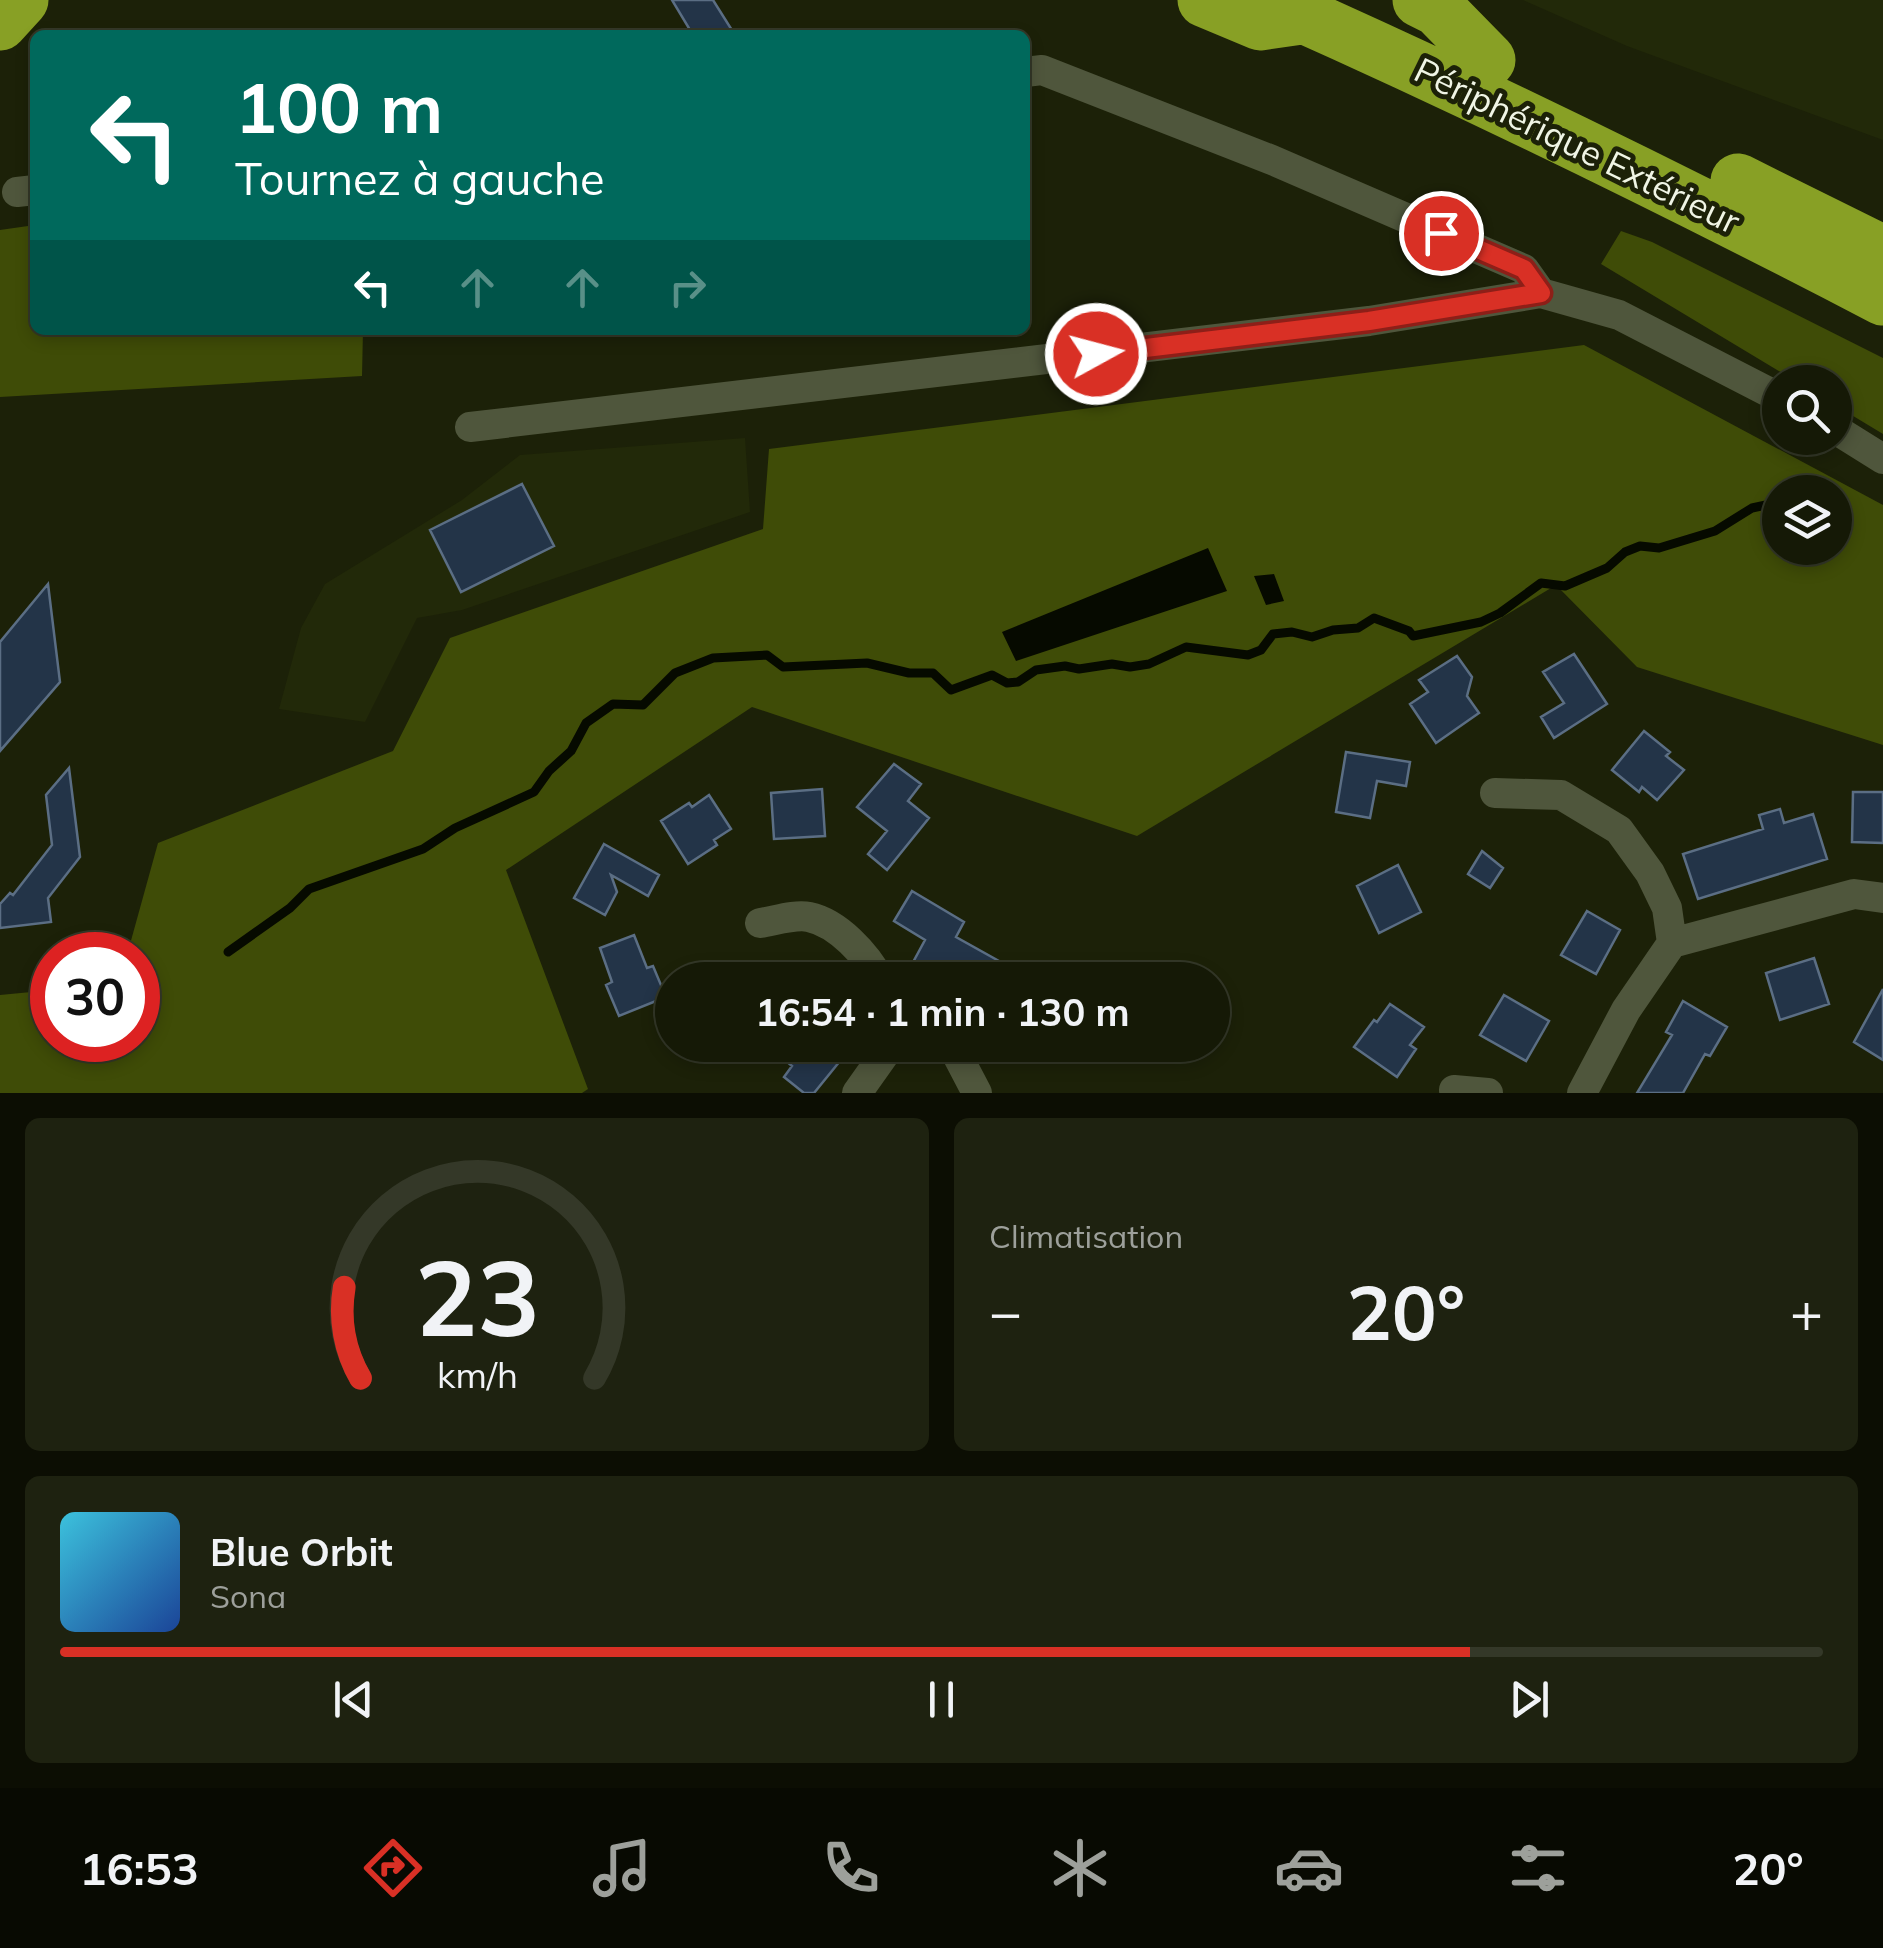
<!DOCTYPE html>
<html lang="fr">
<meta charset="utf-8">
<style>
:root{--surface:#151906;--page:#1e2210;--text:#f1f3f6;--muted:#9da09b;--line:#343828;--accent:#d93025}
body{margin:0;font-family:Mulish,sans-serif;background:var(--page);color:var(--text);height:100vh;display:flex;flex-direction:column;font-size:38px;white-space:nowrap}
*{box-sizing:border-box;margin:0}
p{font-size:32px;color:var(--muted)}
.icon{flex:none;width:55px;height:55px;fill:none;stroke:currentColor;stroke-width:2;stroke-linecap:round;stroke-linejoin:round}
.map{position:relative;height:1093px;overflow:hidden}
.sheet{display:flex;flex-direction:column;gap:25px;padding:25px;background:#0c0e03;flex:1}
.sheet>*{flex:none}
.top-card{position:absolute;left:30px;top:30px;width:1000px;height:305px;border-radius:15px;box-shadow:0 5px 15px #0003,0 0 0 2px var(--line);background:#00695c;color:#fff;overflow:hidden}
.tools{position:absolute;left:1762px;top:365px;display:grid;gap:20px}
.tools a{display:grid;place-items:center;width:90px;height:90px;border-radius:50%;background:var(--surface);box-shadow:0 5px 15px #0003,0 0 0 2px var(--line);font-size:50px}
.speed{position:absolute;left:30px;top:932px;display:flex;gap:20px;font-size:50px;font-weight:700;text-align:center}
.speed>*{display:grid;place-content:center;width:130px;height:130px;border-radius:50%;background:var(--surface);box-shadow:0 5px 15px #0003,0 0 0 2px var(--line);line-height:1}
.speed .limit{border:15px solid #d22;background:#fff;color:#111}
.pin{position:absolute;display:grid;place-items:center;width:85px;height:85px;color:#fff;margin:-42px;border:5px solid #fff;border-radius:50%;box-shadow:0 2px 10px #0007}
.me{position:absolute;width:110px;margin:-55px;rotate:83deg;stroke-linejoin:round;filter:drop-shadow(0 0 8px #0008)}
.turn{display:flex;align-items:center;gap:35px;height:210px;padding:0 40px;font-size:45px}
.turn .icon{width:130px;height:130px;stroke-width:2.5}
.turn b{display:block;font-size:70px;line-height:85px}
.lanes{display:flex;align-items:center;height:95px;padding:0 40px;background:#0003;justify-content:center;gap:50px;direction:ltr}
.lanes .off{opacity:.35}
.big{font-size:75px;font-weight:700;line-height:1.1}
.sheet .tile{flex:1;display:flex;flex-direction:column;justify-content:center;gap:15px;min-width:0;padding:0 35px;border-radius:15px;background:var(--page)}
.sheet .dial{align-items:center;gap:0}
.dial svg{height:260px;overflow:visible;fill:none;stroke:var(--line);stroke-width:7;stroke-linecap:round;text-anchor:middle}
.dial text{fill:var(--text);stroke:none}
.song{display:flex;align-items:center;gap:30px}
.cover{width:120px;height:120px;border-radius:15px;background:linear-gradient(135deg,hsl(190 70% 55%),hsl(220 70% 35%))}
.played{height:10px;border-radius:5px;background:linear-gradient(90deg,var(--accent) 80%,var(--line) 80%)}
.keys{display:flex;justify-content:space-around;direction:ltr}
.heat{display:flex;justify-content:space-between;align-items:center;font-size:55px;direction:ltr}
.sheet .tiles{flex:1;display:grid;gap:25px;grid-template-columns:1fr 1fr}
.tile:last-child{grid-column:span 2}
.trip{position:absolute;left:655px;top:962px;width:575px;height:100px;border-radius:50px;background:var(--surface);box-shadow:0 5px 15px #0003,0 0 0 2px var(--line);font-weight:700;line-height:100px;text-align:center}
.tab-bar{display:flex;height:160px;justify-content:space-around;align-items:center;background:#080a02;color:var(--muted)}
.tab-bar .icon{width:70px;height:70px}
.tab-bar .selected{color:var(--accent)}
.tab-bar b{font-size:45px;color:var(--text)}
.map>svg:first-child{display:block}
.built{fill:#222909}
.forest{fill:#3f4c07;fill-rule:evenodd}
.water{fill:#060a00}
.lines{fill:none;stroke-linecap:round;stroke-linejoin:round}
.stream{stroke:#060a00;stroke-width:9}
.building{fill:#233448;stroke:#5b6e84;stroke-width:2.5}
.minor{stroke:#4f563c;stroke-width:30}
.motorway{stroke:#88a025;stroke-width:55}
.route-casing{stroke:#8d1f18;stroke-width:25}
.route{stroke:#d93025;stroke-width:18}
.labels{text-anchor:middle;stroke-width:10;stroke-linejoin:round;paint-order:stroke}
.street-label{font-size:35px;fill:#f0f5e5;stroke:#1c2108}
</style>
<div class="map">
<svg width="1883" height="1093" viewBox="0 0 1883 1093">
<rect width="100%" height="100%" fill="#1c2108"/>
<!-- built -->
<path class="built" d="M1523,0H1883V140L1627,46Z
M745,438L750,512L462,610L417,618L365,722L279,709L301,628L325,584L462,500L520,455Z"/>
<!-- forest -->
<path class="forest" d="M35,225V330H363L362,376L0,397V230Z
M1621,231L1652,242L1883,358V434L1835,405V382H1797L1601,264Z
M1584,345L1883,505V745L1637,667L1556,585L1137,836L752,707L506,870L588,1089L582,1093H0V995L52,990V1040H138V955H127L158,843L393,751L450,638L763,529L769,449ZM1780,492H1835V548H1780Z"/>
<!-- water -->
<path class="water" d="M1208,548L1227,591L1016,661L1002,632Z
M1274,574L1284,601L1266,605L1254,576Z"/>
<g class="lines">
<!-- stream -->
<path class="stream" d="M1812,492L1817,489
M228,952L290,908L309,889L423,849L455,828L534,792L549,771L571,751L586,723L613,704L643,705L675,673L713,658L767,655L783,667L867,663L909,673H933L951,690L992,675L1007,683L1018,682L1036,670L1065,666L1079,669L1112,664L1130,667L1149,664L1186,647L1248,655L1261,650L1273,634L1292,632L1312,637L1333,630L1358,628L1374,618L1409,631L1413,636L1481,622L1500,613L1541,583L1565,586L1607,568L1625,552L1640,546L1659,548L1715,531L1752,508L1780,502"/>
</g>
<!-- building -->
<path class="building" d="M672,0H713L735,35H693Z
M522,484L554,546L461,592L430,530Z
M48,584L60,682L0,751V642Z
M1574,654L1607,704L1554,738L1541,717L1564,703L1543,672Z
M1457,656L1472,677L1467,696L1479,713L1436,743L1410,704L1428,692L1419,680Z
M1644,731L1670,752L1666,756L1684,770L1657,800L1642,787L1639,792L1612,770Z
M1346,752L1410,762L1406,786L1377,781L1370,818L1336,812Z
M894,764L921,784L908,801L929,818L887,870L868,854L887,831L857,807Z
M69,768L80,857L48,898L51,922L0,928V904L10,893L13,895L52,845L46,795Z
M822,789L825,836L774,839L771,793Z
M1853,792H1883V843L1852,842Z
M709,795L731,829L714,840L717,845L688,864L661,821L689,803L692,807Z
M1780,809L1784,823L1813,814L1827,859L1698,899L1683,854L1763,829L1759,815Z
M604,844L659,875L648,896L611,875L617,892L605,915L574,898Z
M1482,851L1503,868L1490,888L1468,874Z
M1398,865L1421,912L1379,933L1357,886Z
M912,891L964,922L956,937L1033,980H936L911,966L925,940L894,921Z
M1587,911L1620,930L1596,974L1561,955Z
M634,935L647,968L653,966L666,997L619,1016L606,985L612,982L600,948Z
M1814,958L1829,1004L1780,1020L1766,973Z
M1883,989V1060L1854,1042Z
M1504,995L1549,1021L1526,1061L1480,1035Z
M1683,1001L1727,1027L1710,1056L1705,1054L1683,1093H1637L1672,1035L1666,1032Z
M1390,1004L1424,1027L1410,1045L1416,1049L1397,1077L1354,1047L1374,1020L1377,1022Z
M767,1045H853L814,1093H804L784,1077L792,1066Z"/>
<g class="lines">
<!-- minor -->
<path class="minor" d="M1025,72L1042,70L1272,160L1524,269L1541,293
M17,192L35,190
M470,427L1369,321L1541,293L1619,315L1780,398
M1835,429L1883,459
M1495,793L1561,795L1619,830L1650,873L1667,908L1672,943
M760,923C774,921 795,914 809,917C838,923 867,955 880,980
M945,1045L954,1049L977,1093
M1454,1090L1488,1093
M857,1093L891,1045
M1582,1093L1626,1010L1672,943L1854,894L1883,898"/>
<!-- motorway -->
<path class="motorway" d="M1205,0L1260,23L1301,17
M1268,0C1476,92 1681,193 1883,298
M1420,0L1438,9L1488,60
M0,23L21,0
M1738,181L1883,253"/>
</g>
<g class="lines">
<defs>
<path id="route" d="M1096,354L1369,321L1541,293L1524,269L1441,233"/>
</defs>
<!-- route casing -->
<use href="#route" class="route-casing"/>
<!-- route -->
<use href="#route" class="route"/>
</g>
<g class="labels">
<!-- street labels -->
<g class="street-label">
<text transform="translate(1577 146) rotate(26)" y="12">Périphérique Extérieur</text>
</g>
</g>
</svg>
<div class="tools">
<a><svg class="icon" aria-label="search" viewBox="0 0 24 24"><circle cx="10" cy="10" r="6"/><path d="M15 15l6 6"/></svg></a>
<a><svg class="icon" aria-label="layers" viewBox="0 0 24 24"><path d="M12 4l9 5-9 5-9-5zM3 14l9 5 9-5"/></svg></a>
</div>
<div class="speed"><div class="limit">30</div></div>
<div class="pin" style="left:1441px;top:233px;background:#d93025"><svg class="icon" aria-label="arrive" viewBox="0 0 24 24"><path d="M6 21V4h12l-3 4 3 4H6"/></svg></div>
<svg class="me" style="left:1096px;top:354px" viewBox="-20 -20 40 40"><circle r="17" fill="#d93025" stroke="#fff" stroke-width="3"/><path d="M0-11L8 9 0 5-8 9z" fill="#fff"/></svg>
<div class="trip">16:54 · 1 min · 130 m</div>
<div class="top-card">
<div class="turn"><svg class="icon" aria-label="left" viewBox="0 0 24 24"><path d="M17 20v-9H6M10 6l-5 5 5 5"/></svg><div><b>100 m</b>Tournez à gauche</div></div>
<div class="lanes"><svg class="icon" aria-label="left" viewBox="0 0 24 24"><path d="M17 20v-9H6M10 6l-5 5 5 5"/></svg><svg class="icon off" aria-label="ahead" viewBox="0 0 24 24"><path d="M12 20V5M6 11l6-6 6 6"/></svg><svg class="icon off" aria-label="ahead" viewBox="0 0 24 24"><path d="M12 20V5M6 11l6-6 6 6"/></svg><svg class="icon off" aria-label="right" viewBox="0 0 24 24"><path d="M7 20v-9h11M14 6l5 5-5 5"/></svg></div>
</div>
</div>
<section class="sheet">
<div class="tiles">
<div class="tile dial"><svg viewBox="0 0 100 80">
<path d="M14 69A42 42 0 1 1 86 69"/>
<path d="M14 69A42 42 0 0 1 9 41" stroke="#d93025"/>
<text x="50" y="56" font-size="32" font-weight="700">23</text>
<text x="50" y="72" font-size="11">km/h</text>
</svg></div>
<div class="tile"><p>Climatisation</p>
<div class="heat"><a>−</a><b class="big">20°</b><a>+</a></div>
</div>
<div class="tile">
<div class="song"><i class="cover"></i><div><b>Blue Orbit</b><p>Sona</p></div></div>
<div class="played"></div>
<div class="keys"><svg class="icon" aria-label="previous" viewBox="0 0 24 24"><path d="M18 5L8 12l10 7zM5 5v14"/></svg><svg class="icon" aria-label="pause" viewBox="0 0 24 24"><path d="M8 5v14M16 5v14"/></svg><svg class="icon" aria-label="next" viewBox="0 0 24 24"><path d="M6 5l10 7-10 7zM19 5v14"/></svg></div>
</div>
</div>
</section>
<nav class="tab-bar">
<b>16:53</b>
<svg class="icon selected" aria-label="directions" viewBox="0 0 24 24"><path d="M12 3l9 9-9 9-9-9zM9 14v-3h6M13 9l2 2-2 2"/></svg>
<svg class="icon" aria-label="music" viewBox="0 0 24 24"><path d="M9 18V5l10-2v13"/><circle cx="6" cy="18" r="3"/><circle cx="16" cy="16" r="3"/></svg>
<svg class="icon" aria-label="phone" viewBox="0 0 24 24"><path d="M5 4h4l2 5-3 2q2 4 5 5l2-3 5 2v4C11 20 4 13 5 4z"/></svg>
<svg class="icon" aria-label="climate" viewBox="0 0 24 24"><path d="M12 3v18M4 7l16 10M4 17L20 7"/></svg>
<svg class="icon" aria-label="car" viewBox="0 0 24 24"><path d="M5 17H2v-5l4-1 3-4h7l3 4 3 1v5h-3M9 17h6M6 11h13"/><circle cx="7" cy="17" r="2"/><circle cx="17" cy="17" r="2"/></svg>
<svg class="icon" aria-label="filters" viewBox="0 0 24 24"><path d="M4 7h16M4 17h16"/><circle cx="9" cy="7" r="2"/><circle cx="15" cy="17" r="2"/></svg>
<b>20°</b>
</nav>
